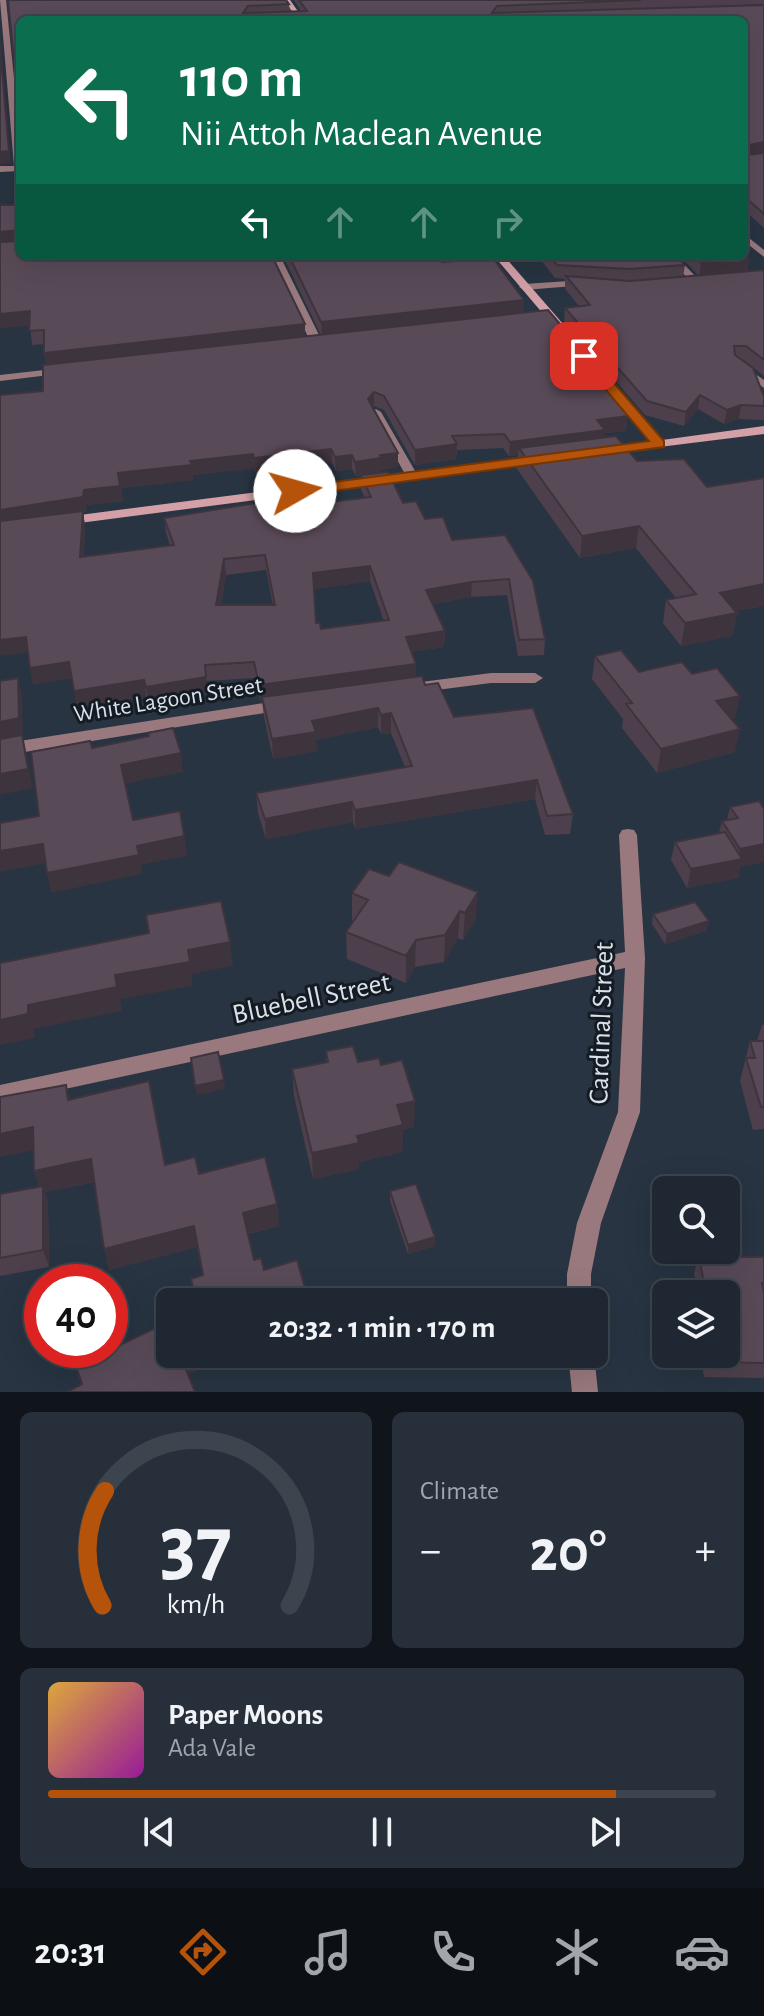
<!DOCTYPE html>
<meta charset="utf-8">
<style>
:root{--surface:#1e2732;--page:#262f3a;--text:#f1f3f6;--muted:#a1a5ac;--line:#3c444d;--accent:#b45309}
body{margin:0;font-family:"Alegreya Sans",sans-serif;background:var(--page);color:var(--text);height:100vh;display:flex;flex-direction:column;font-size:30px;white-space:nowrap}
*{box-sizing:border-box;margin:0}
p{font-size:26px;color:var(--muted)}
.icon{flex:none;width:44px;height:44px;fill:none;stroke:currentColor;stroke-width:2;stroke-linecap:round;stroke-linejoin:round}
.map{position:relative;height:1392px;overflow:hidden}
.sheet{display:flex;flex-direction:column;gap:20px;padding:20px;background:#10151c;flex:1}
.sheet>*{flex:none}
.hud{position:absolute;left:16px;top:16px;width:732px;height:244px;border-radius:12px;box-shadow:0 8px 32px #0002,0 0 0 2px var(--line);background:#0b6e4f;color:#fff;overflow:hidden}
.buttons{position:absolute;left:652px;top:1176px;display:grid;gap:16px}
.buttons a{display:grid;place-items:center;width:88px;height:88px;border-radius:12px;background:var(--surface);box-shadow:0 8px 32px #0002,0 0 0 2px var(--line);font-size:40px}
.speed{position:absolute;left:24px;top:1264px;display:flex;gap:16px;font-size:40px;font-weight:700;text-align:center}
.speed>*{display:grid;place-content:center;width:104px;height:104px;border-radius:50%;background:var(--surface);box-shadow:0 8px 32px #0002,0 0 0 2px var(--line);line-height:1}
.speed .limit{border:12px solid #d22;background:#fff;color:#111}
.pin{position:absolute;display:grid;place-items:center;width:68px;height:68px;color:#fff;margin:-34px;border-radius:16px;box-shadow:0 4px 12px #0006}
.me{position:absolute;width:88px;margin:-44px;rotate:83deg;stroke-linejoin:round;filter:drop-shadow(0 0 6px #0008)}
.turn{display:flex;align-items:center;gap:28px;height:168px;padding:0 32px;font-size:36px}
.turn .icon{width:104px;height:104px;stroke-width:2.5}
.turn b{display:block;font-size:56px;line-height:68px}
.lanes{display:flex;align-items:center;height:76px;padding:0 32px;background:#0003;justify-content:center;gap:40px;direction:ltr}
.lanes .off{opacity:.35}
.big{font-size:60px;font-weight:700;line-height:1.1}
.sheet .tile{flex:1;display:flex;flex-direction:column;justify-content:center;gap:12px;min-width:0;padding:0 28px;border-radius:12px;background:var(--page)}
.sheet .dial{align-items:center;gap:0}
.dial svg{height:208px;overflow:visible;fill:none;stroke:var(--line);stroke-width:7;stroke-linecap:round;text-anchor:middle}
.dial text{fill:var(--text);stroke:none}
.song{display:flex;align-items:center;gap:24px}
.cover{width:96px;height:96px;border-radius:12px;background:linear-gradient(135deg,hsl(40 70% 55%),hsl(300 70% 35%))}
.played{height:8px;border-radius:4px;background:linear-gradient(90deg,var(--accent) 85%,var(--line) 85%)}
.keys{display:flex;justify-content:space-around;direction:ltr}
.heat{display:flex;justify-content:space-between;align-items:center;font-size:44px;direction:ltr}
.sheet .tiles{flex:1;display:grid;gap:20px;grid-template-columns:1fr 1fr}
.tile:last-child{grid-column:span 2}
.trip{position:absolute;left:156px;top:1288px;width:452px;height:80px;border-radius:12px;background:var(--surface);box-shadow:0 8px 32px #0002,0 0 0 2px var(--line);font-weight:700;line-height:80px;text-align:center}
.tab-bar{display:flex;height:128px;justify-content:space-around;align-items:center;background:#0c1014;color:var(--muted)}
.tab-bar .icon{width:56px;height:56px}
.tab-bar .on{color:var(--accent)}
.tab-bar b{font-size:36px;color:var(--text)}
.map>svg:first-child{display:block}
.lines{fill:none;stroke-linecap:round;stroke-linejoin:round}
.lane{fill:#99797d;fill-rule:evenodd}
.street{fill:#99797d;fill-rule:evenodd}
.secondary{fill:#d3a0a7;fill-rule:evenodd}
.wall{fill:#4d404c;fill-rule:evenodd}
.shaded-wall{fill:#3e343e}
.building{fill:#594a58;stroke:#3e343e;stroke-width:2;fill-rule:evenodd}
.route{fill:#b45309;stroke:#753606;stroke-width:2}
.labels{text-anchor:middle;stroke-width:6;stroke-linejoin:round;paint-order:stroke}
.street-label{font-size:24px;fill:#d9e1ea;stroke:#151b22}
.near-street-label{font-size:28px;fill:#d9e1ea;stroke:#151b22}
</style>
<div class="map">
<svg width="764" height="1392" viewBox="0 0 764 1392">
<rect width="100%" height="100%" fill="#283442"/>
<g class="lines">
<!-- lane -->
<path class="lane" d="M744,234L764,250V257L744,241Z
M667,256H676L698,279V283H692Z
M584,280L587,281V285L524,290L519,287L524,284Z
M742,365L764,380V388L738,370L737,368Z
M376,409L381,412L418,476L416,478H408L406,476L371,412Z"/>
<!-- street -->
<path class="street" d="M0,0H6L20,136V171L0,172V166H14Z
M270,256H280L322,341L320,343L310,341Z
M62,368L68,371L66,373L0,381V375Z
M491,673H535L543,678L535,683H491L421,692L413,687L421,682Z
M283,700L291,705L289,709L0,756V744Z
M628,829L634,830L637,835L645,958L640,1112L601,1223L591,1274V1302H567V1274L577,1223L618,1112L625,968L0,1103V1085L625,952L619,835L622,830Z
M568,1354H594L598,1392H572Z"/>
<!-- secondary -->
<path class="secondary" d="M284,0H290L304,20H298Z
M494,256H504L564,325V329H556Z
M606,378L610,379L662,440L764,426V434L603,454V448L650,441L600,381Z
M536,456L542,460L540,463L64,525L57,521L64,517Z"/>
</g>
<!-- wall -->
<path class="wall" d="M8,0L289,4L290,12L301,11L294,0H764V4L693,7L764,5V228L744,210V20H20Z
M0,205L305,324V336L321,335L283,256H439L442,262L523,313L620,394L619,405L626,431L605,433L604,437L637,461L707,487L764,478V606L735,611L737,613L732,636L681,646L663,623L666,600L676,598L636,548L580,558L517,469L518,455L509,456L503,448L457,450L456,459L415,465L384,410L374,406L373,408L398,453V467L381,470V472L403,503L452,540L505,535L545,639L544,655L518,656L507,595L471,597L432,604L445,631L444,647L411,652L416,677L425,685L454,717L533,708L573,814L570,834L545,835L535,799L355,829L353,822L266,839L258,813L256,793L405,767L391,733L381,734L378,727L316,740L317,751L273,759L264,717L262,701H260L255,678L206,681L208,693L148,703L146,696L77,707L72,678L33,684L28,653L43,391L46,365L44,344L32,345L30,325L0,328ZM332,463L336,471L352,469L356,476H361V490L365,498L283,508L164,518L166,533L170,545L84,557L85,526L83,512H86V505L123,501L121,488L193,480V475L254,468L255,473ZM266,570L273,605H221L226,575ZM370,581L384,621L321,629L316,623L314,589Z
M538,256H676L685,265L683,277L699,276L680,256H744L749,259L747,272L764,270V376L744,360H742L764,397V420L739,419L724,424L698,409L684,426L645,415L564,321L565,308L579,306L565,289V279L555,278Z
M595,656L639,672L735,719H732L735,752L657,773L622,728L623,719L592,679Z
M730,807L764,809V862L740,867L738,878L687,888L671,860L675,842L719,833L722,821L727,820Z
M369,869L476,919L463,940L458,938L444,962L415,967L406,983L347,959L346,932L354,921L352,920V893Z
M653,914L709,921L706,931L665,944L652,924Z
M762,1025H764V1129L753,1130L740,1081L750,1041H757Z
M326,1051L358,1062L381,1065L414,1127L403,1130L402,1152L359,1162V1169L313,1179L294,1096L292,1069L326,1062Z
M66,1085L70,1100L165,1165L199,1174L277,1204L279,1226L248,1234L254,1260L264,1270L309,1302H195L191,1279L203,1275L197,1247L109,1270L94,1182L45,1192L48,1203L49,1267L0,1276V1194L39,1186L34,1171Z
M390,1191L435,1246L408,1254L390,1201Z
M699,1257H764V1378L704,1377L700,1354H726V1294H698L694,1273Z"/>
<!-- shaded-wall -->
<path class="shaded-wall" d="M0,36L11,163L0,164Z
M764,142V153L744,156V146Z
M20,230V243L0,245V232Z
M749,259L747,272L699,276L701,263Z
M524,300L523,313L322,336L321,322Z
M30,311L32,325L0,328V314Z
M305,324V338L46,367L44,353Z
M374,392V406L368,413V399Z
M700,395L698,409L684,426L686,412Z
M741,405L739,419L724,424L727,410Z
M628,416L626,431L605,433L604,444L519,448L518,455L509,456L510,442L597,420Z
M457,444L456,459L415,465V450Z
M331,449L332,463L255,473L254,458Z
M398,453V467L381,470V473L356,476L355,462L380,455Z
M253,454L254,468L193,475V480L121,488L123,501L86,505V512H83L85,526L83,572L0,526V510L84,490L118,473L190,461Z
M352,455V469L336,471L335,457Z
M639,526L636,548L580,558L582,536Z
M224,559L226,575L218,620L216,605Z
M370,566V581L314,589L313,573Z
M472,582L471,597L425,605L426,590Z
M764,584V606L730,612L720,593Z
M737,613L732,636L681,646L685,623Z
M445,631L444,647L405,653L406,637Z
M26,637L29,652L0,656V640Z
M69,662L72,678L33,684L30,668Z
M416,664V680L260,701L259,685Z
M206,677L208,693L148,703L146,687Z
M18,678L22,697L23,737L33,788L0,795V722Z
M144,680L146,696L77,707L74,691Z
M740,696L735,719L711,724L716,701Z
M378,708V727L316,740L317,751L273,759L272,739L312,721Z
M391,713V733L381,734V715Z
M740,729L735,752L657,773L661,749Z
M181,753L183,772L124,784L121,765Z
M537,780L535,799L355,829V810Z
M352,802L353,822L266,839L265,819Z
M184,836L187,856L141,865L142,874L51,893L47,873L137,846Z
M43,844L47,863L0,872V851Z
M764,844V862L740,867L738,878L687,888L691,869L737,860L740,849Z
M478,892L476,919L463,940L465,913Z
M460,911L458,938L444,962L445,935Z
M709,921L706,931L665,944L667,934Z
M416,940L415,967L406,983V956Z
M230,942L233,966L191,974L193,986L120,999L122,1011L34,1029L35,1038L0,1045V1020L28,1005L188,950Z
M224,1080L225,1089L197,1095L195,1086Z
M415,1101L414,1127L403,1130L402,1152L359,1162V1169L313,1179L312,1153L357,1136L397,1105Z
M33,1127L40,1149L0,1157V1134Z
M91,1159L97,1181L45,1192L48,1203L49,1267L43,1250L41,1193L34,1171Z
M277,1204L279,1226L246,1234L243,1213Z
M194,1226L197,1247L109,1270L104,1249Z
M435,1237V1246L408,1254V1245Z
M180,1354H248L184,1375Z"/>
<!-- building -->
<path class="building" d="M8,0H286L289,4L248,6L243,13L307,11L299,0H641L497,6L492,13L764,5V142L744,146V20H20V122Z
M0,45L9,151L0,152Z
M744,149L746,155L764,153V214L744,196Z
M0,205H20V237V230L0,232Z
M20,241V256H272L305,324L44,353V330L29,331L30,311L0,314V242Z
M744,254L749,259L701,263L694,256H744Z
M289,256H439L442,262L493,258L524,300L321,322Z
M549,256H676L685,265L630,269L557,265Z
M764,270V360L746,346H734L735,355L753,368L764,397V406L741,405L727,410L700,395L686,412L647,401L565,308L590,305L566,276L630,281Z
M548,310L620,394L608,391L628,416L597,420L605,430L510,442L504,434L452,436L457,444L415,450L384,396L374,392L368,399L398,453L380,455L381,458L355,462L352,455L335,457L331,449L254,458L253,454L190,461L192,465L118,473L120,486L84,490L83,497L0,510V395L43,391V365Z
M616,436L637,461L684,459L707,487L764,478V584L720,593L737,613L685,623L666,600L696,594L639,526L582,536L519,448Z
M388,472L403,503L416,501L425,519L443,517L452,540L505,535L533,581L545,639L519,640L509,579L472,582L426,590L445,631L406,637L416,664L259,685L254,662L205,665L206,677L146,687L144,680L74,691L69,662L30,668L26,637L0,640V521L83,511L80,557L174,545L164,518L280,499L283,508L371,497L361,475ZM265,555L275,605H216L224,559ZM370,566L389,620L321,629L320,623H316L313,573Z
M621,650L639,672L682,662L692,674L717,668L740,696L716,701L740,729L661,749L626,704L632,703L595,656Z
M422,676L425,685L438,683L454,717L533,708L573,814L547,816L537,780L355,810L352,802L265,819L256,793L412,766L391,713L381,715L378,708L312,721L316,732L272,739L262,697Z
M18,678L19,718L0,722V681Z
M173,728L181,753L121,765L133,820L180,811L184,836L137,846L139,855L47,873L43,844L0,851V823L39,816L31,752L90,741L92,748L149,736L148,733Z
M22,735L28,769L0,774V739Z
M759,801L764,809V844L740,849L722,821L738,818L730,807Z
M725,832L742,859L691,869L675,842Z
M399,862L478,892L465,913L460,911L445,935L416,940L406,956L346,932L368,900L352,893L369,869L389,876Z
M221,901L230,942L188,950L190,962L115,975L117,987L28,1005V1014L0,1020V963L149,933L146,915Z
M695,902L709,921L667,934L653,914Z
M750,1041H764V1107H761L746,1058H755Z
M353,1046L358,1062L379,1058L381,1065L402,1060L415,1101L397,1105L403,1125L357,1136L359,1143L312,1153L292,1069L328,1062L326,1051Z
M218,1052L224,1080L195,1086L191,1058Z
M149,1081L165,1165L195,1157L199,1174L265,1157L277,1204L243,1213L254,1260L261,1258L264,1270L297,1260L309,1302H196L191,1279L203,1275L194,1226L104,1249L91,1159L34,1171L33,1127L0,1134V1097L66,1085L68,1100Z
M416,1184L435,1237L408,1245L390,1191Z
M43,1186V1250L0,1258V1194Z
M699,1257H764V1283H762L764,1292V1363L709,1362L708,1354H726V1294H706Z
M170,1321V1354H181H180L195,1392H67L82,1384L76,1366Z"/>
<!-- route -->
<path class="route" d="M579,353H588L664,441V447L295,496L287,491L295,487L649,441L579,358Z"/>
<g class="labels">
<!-- street labels -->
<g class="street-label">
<text transform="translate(168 699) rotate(-9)" y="8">White Lagoon Street</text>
</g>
<!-- near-street labels -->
<g class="near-street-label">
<text transform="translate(311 997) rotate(-12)" y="10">Bluebell Street</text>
<text transform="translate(600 1023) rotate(-88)" y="10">Cardinal Street</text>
</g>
</g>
</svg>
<div class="buttons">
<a><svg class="icon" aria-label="search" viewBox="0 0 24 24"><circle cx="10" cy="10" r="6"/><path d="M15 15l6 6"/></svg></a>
<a><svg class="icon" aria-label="layers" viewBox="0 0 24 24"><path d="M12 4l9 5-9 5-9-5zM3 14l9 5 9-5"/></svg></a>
</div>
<div class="speed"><div class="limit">40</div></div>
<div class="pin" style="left:584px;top:356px;background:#d93025"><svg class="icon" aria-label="arrive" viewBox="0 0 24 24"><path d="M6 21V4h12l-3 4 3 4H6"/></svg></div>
<svg class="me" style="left:295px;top:491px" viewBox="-20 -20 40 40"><circle r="19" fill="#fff"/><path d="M0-13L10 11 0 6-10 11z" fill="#b45309"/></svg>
<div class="trip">20:32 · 1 min · 170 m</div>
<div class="hud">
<div class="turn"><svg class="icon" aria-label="left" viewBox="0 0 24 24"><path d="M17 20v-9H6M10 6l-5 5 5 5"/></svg><div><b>110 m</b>Nii Attoh Maclean Avenue</div></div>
<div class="lanes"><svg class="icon" aria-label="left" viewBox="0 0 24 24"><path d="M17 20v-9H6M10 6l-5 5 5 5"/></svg><svg class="icon off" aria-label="ahead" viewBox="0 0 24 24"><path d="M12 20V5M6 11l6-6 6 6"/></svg><svg class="icon off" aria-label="ahead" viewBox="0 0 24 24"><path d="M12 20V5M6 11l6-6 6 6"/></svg><svg class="icon off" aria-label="right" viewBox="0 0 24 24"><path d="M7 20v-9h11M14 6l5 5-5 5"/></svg></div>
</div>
</div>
<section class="sheet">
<div class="tiles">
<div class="tile dial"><svg viewBox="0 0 100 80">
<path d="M14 69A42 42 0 1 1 86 69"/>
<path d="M14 69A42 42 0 0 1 15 25" stroke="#b45309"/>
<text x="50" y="56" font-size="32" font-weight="700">37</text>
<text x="50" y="72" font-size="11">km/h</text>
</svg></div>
<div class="tile"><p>Climate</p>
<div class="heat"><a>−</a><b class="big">20°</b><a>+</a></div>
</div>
<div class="tile">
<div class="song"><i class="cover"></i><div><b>Paper Moons</b><p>Ada Vale</p></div></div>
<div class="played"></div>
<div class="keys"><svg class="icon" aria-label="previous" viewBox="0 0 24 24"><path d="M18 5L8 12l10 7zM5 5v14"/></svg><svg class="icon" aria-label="pause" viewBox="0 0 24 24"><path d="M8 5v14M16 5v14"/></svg><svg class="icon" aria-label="next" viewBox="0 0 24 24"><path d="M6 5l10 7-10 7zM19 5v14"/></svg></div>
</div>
</div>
</section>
<nav class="tab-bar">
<b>20:31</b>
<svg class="icon on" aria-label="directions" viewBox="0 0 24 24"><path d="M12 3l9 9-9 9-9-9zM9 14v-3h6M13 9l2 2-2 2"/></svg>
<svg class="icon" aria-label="music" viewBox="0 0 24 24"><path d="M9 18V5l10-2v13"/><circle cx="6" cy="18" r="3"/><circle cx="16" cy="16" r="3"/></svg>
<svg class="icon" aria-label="phone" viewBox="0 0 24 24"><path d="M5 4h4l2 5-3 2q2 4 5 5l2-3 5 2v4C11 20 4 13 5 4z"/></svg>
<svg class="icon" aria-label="climate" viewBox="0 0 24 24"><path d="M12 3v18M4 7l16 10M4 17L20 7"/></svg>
<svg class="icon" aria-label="car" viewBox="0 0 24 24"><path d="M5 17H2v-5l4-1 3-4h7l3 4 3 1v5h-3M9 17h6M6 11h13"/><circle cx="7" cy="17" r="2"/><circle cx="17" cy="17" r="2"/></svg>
</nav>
